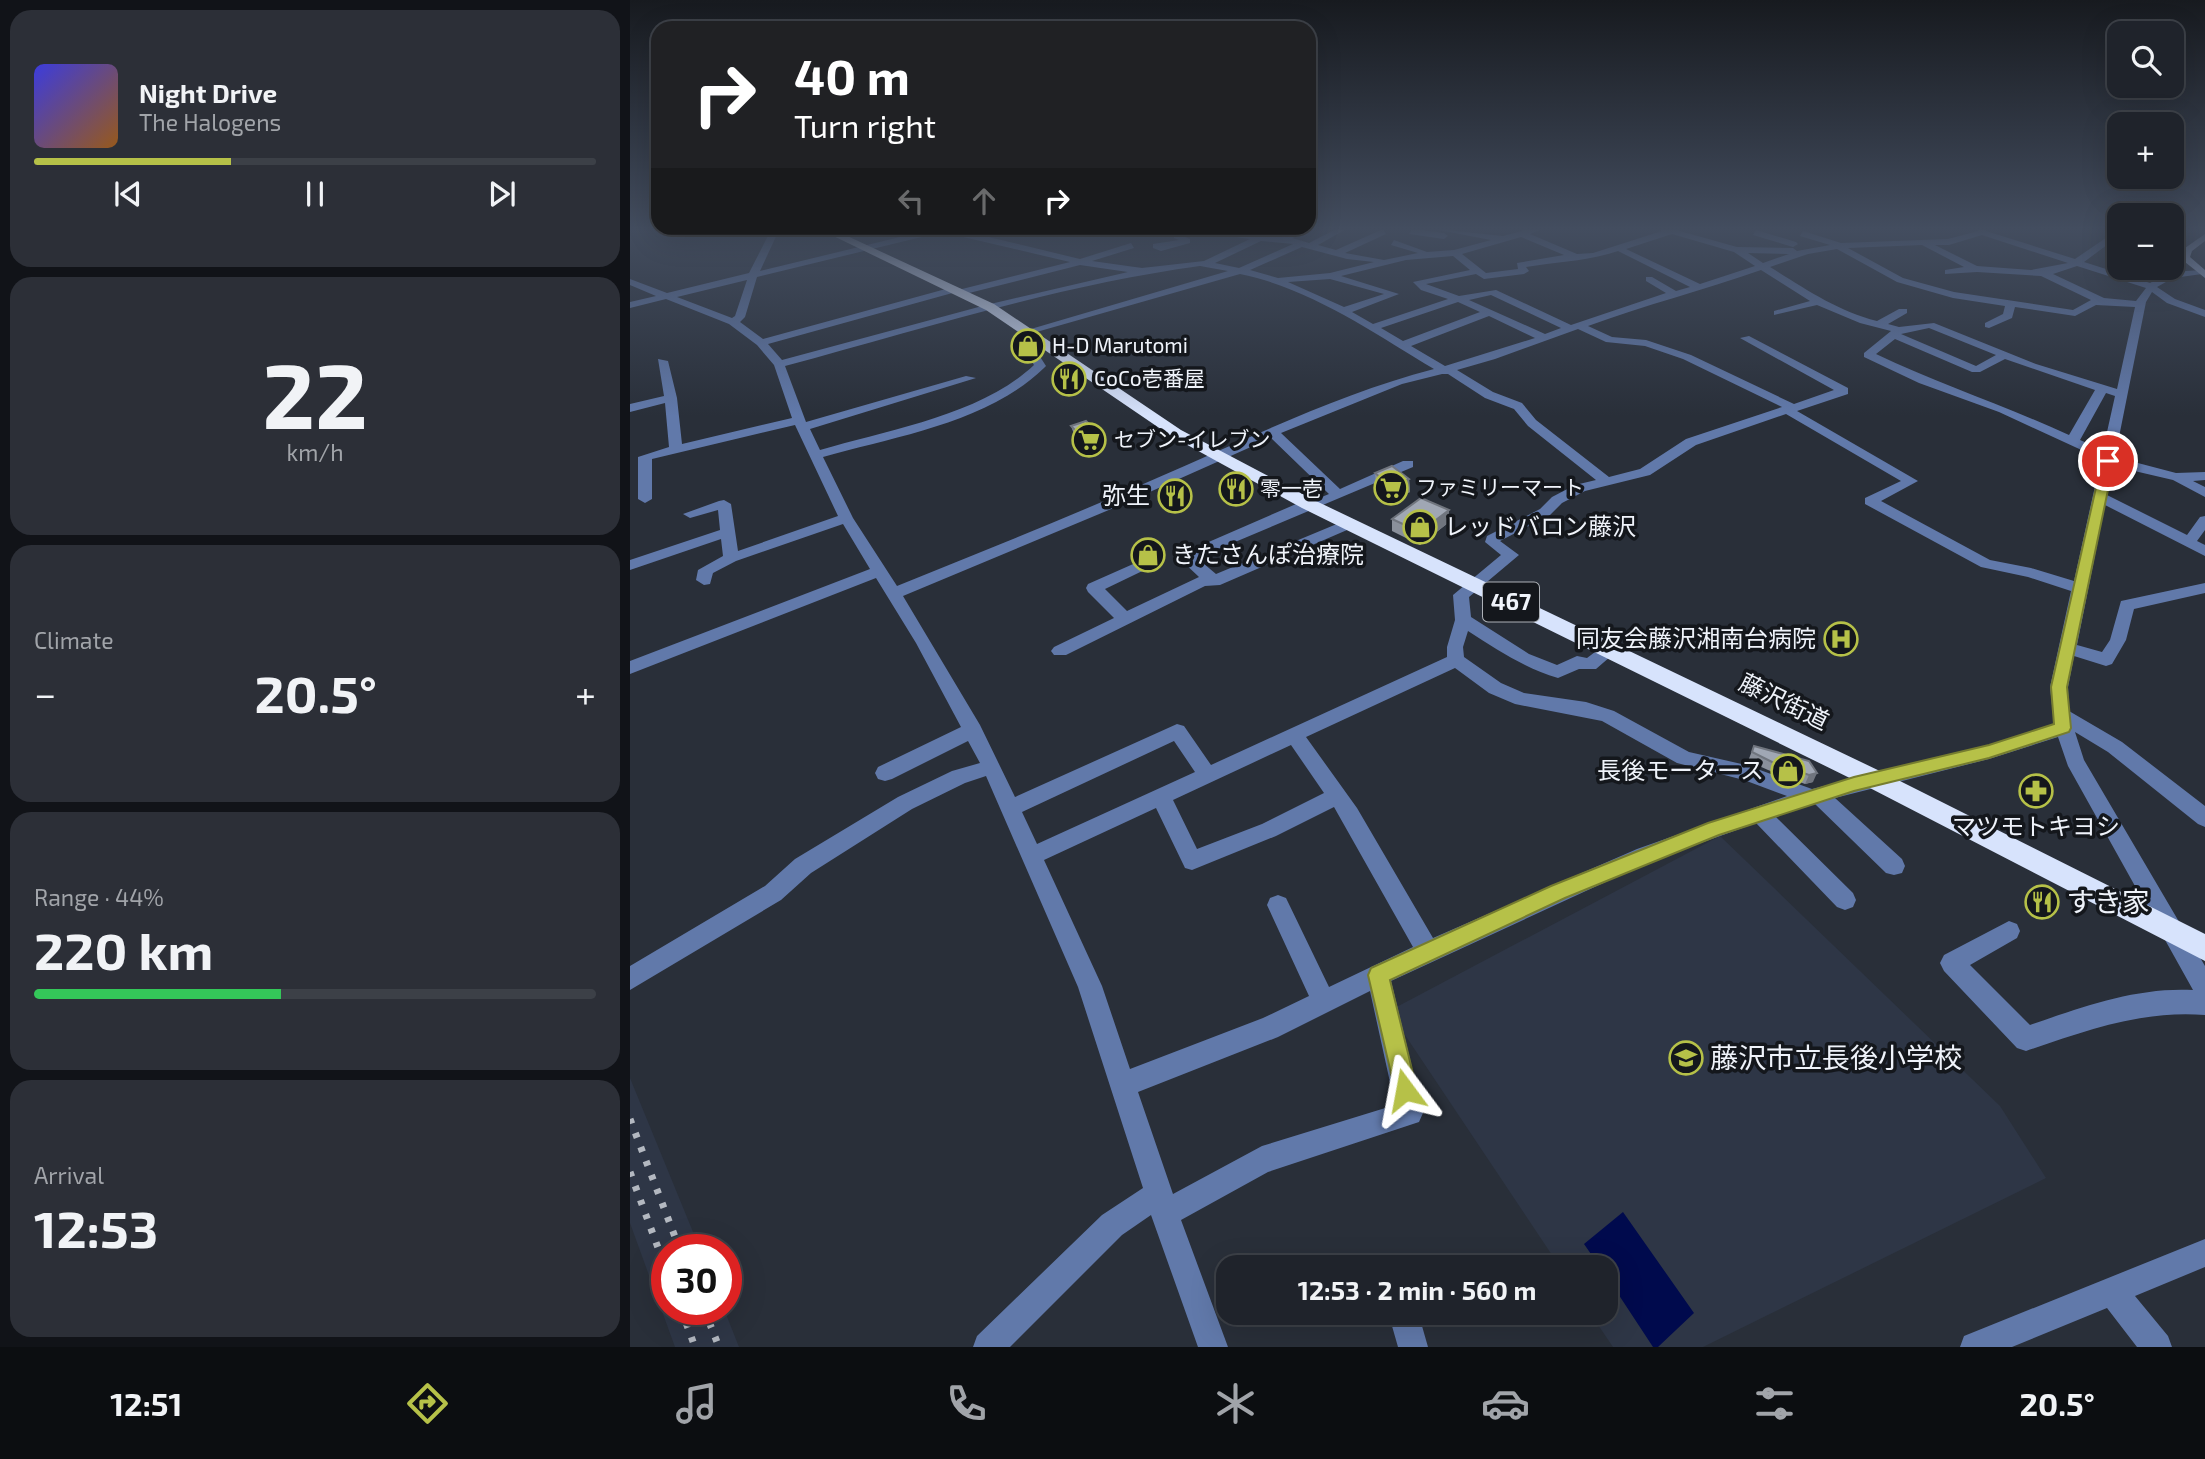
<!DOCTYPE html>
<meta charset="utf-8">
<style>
:root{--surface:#1f232b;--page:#2c2f37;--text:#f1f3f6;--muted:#a1a4a9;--line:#3c4047;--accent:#b6c148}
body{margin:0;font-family:"Exo 2","Noto Sans JP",sans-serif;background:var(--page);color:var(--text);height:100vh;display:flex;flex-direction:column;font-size:26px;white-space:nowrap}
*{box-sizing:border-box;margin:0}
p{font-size:23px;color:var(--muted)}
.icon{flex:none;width:38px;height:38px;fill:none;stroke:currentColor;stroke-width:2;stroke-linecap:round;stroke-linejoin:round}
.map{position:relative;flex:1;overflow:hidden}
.panel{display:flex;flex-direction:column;gap:10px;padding:10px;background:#111318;width:630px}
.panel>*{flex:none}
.hud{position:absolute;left:21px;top:21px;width:665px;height:214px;border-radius:21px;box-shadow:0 7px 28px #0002,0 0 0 2px var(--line);background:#202124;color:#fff;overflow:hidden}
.buttons{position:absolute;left:1477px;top:21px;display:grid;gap:14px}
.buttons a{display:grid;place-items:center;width:77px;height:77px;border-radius:14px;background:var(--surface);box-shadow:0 7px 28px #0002,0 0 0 2px var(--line);font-size:35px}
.speed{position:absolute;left:21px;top:1234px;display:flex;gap:14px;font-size:35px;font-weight:700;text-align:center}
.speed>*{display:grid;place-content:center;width:91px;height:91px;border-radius:50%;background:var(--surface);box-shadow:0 7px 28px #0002,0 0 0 2px var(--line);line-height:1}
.speed .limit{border:10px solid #d22;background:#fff;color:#111}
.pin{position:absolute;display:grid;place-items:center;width:60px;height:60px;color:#fff;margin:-30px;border:4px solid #fff;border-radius:50%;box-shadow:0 2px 7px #0007}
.me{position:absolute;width:77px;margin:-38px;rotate:347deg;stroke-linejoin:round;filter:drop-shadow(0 0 5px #0008)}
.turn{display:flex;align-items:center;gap:24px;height:147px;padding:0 28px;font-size:32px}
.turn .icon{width:91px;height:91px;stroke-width:2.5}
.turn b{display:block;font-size:49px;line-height:60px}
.lanes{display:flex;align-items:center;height:66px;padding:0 28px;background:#0003;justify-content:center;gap:35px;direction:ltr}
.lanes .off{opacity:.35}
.big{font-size:52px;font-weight:700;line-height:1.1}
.panel .card{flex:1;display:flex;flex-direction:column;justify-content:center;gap:10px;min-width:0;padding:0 24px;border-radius:21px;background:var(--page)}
.panel .dial{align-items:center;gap:0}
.dial b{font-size:91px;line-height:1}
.song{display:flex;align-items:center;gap:21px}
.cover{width:84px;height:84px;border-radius:10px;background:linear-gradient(135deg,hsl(240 70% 55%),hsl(30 70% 35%))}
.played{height:7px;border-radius:4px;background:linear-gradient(90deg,var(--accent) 35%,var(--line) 35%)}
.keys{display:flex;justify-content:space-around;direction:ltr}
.heat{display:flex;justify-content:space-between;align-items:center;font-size:38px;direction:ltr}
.charge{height:10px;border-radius:5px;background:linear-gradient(90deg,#34c759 44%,var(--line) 0)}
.trip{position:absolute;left:586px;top:1255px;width:402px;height:70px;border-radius:21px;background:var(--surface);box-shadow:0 7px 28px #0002,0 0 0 2px var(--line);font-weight:700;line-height:70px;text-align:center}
.dock{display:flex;height:112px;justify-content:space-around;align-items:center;background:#0c0e11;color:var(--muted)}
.dock .icon{width:49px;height:49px}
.dock .selected{color:var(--accent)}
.dock b{font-size:32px;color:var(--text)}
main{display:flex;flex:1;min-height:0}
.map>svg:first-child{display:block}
.built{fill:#2e3646}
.water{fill:#000a4d}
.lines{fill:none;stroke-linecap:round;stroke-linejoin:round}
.minor{fill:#6179aa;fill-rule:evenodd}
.major{fill:#b1c5ee;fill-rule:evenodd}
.highway{fill:#d7e3fc;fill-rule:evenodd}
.rail{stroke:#b3b8c0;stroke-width:7;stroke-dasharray:5 10;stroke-linecap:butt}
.wall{fill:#8a909b}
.shaded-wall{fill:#70757e}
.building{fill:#a0a7b4;stroke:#70757e;stroke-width:2}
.route{fill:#b6c148;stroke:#767d2f;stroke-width:2}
.labels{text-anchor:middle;stroke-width:7;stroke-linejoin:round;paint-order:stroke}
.far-poi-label{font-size:21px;fill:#eff3fa;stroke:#14171c;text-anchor:start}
.shield{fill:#14171c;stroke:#adb1b7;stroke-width:2}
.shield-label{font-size:23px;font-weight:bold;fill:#eff3fa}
.poi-label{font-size:24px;fill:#eff3fa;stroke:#14171c;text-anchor:end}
.street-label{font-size:24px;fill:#eff3fa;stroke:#14171c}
.near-poi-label{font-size:28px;fill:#eff3fa;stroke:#14171c;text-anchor:start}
</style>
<main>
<section class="panel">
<div class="card">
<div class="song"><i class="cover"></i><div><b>Night Drive</b><p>The Halogens</p></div></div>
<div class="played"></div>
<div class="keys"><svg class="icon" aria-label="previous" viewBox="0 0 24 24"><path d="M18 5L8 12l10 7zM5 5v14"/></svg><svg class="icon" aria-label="pause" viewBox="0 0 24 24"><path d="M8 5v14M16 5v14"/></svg><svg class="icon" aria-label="next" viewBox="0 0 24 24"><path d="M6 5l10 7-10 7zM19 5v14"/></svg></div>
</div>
<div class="card dial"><b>22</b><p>km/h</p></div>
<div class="card"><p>Climate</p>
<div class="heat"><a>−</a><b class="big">20.5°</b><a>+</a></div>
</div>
<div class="card"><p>Range · 44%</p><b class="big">220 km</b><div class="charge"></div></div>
<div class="card"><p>Arrival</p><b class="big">12:53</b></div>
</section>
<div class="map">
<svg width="1575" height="1347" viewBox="0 0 1575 1347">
<rect width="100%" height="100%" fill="#292f39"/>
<!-- built -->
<path class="built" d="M1090,836L1370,1106L1416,1178L1073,1347H983L960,1313L976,1312V1267H930L759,1011Z
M0,1078L70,1249L37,1250V1309H94L109,1347H45L0,1223Z"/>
<!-- water -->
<path class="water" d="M993,1212L1064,1313L1028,1347H1023L977,1277L976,1267H970L954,1244Z"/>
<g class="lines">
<!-- minor -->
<path class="minor" d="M142,228H150L130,271L307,228H321L450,259L501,243L504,248L462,261L512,268L574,261L620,239C601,237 585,231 565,231V234L555,237L560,239V243L531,251L523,248V244L549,240L544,238V234L557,231L548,228H591L604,232L649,237L674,228H685L662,238L679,243L708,228H718L688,245L706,250L753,229L756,234L715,253L754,260L788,253L761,245L764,240L797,252L824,250L861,240L798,228L873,236L903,228H915L900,234L947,254L963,253L1032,231L1027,228H1039L1107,247L1163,248L1167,251L1200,245L1170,236L1173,231L1211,243L1318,239L1348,231V228H1356V231L1445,259L1489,229V236L1454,262L1520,283L1541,272L1572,270V274L1543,278L1527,287L1545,299L1575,310V317L1537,303L1522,292L1516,302L1485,457L1546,473L1575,472V480L1563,481L1575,487V497L1543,480L1483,466L1477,495L1557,535L1570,517L1575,516V530L1567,541L1575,545V556L1475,505L1447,645L1472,652L1480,640L1491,601L1575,583V593L1504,609L1496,640L1482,664L1476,666L1444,656L1438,687L1439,711L1492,742L1575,806V827L1568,824L1478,752L1445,732L1454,760L1575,966V1015C1511,1010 1455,1031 1396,1051L1387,1048L1314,971L1310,963L1314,955L1379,921L1387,924L1390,931L1387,938L1340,965L1400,1025C1452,1007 1506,987 1563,990L1438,766L1428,737L1359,759L1205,798L1272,859L1275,866L1272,873L1264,875L1256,873L1185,804L1145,816L1223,893L1226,900L1223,907L1215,910L1207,907L1126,823L1021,861L761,981L793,1113L789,1122L638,1172L551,1220L598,1347H568L521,1215L492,1235L380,1347H343L347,1336L472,1215L513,1188L448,987L356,776L335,783L282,809L181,873L151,900L0,990V966L135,886L165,859L268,797L322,771L350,763L338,741L262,779L255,781L248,779L245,773L248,767L331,727L286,643L246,578L0,674V661L240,569L213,524L106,561L83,573L80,584L74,585L66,580L68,570L93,556L91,539L0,570V560L90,530L88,510L60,518L53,514L89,501L94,500L101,504L108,551L208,516L165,425L22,459V499L15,503L8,499V457L39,447L35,403L0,412V404L34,396L28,359L38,361L47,398L52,444L162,418L144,365L127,345L99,324L36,299L0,308V302L26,296L0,285V279L37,293L119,273ZM312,232L440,262L332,289L323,287L133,339L110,322L115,317L127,277ZM1042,234L1104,252L1125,266L1070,284L996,249ZM1352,235L1438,263L1401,270L1347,266L1305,245H1319ZM891,237L934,255L887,263L888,269L856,273L832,254ZM631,241L663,244L609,268L585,263ZM1292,245L1334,267L1315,270V274L1347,272L1411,276L1461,300L1443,310L1324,292L1273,278L1218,248ZM672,247L717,259L744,262L700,273L648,278L620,270ZM1207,249L1267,282L1323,298L1375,306L1373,314L1355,323V327L1359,328L1382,318L1385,307L1445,316L1466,305L1505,307L1487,389L1406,364L1304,323L1269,327L1258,324L1277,313V309H1269L1247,321C1207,311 1174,288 1140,267L1178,254ZM988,251L1060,287L1046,291L1022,277H1016V281L1036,293L941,325L866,290L829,296L796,284L846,274L854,279L894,274L899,271L896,267C927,262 958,261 988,251ZM1118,253L1159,254L1133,263ZM823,256L840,270L783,282L791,290L818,299L743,324L722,312L769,294L711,276L776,260ZM450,265L498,272L356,305L152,360L138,344L326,292L331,295ZM570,266L598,271L394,331L403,333L610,274C680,288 744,333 804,369C708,394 618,439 527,478C441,516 354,551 267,586L223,518L193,457C266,436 357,423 414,368L416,366L407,352L422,343L417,340L397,349L395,351L404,365C351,415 258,430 190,450L180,429L346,378L336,376L176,422L155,366C292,329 430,285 570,266ZM1447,266L1516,288L1506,301L1474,298L1423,274ZM1131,270L1180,301L1144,311V315L1187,305L1230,323L1261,331L1234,353V357L1289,383L1369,412L1471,459L1444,581L1401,568L1360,560L1251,501L1288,481L1167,411L1218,394V388L1119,336L1110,338L1204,390L1164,404L1061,355L1016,340L982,337L958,326C1015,305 1074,290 1131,270ZM700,279L754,294L714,307L658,282ZM117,280L105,316L102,318L47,297ZM861,295L931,328L915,334L839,300ZM828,302L850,312L773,341L751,328ZM859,316L905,338L815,366L781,346ZM1299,328L1366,355L1346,366L1271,334ZM948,329L976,342L1015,346L1053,359L1152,407L1056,439L1010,469L979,477L906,420L892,403L863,392L827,370L865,359ZM1265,339L1342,372H1350L1375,359L1465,390L1439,435C1376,406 1309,384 1246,354ZM812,374H818L855,398L884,409L898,426L966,480L945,485L922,497L910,509L857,536L855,542L871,555L823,595L825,620L817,647V657L581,765L554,726L547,724L385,797L350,725L273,596L486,507L641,438L699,494L682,501H673L551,554L548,557L551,560L569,577L497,611L475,589L529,563L532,560L529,557H519L458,584L456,588L458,592L484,618L424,647L421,651L424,655H436L575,586L590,585L724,527V521H714L586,574L567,558L783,467V461H773L710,489L651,433L772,384ZM1476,393L1485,396L1473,450L1450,440ZM1156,414L1271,481L1235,498V504L1351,567L1398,577L1441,591L1420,687L1424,724L1359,745L1182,789L1116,765L1059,752L984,711L956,702L894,693L871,683L834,657L833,647L838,631C867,650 895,668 928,678L949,669H966L988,650L985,646H973L957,658L947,656L927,665L899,654L841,617L839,597L889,555L870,541L920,515L932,503L955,491L1020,475L1066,445ZM825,668L859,693L885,704L972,721L1047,763L1114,780L1157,796L1007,849L803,938L727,808L676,737ZM544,741L565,772L407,844L392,812ZM661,745L694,793L632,824L567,849L543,800ZM704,807L783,947L699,987L656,898L648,895L640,898L637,905L679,996L633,1018L500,1069L472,986L414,860L526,808L555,868L562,870L646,836ZM740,991L765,1105L632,1146L543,1194L508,1092L648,1037Z
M782,229L814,233L818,236L814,239L779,234Z
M1126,230L1166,242L1168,244L1163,247L1123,235Z
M1575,1239V1267L1505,1296L1538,1336L1542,1347H1507L1477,1308L1382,1347H1330L1334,1336Z
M758,1312H788L798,1347H768Z"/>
<!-- major -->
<path class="major" d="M1575,234V241L1562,251L1560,257L1575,270V278L1550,258L1555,248Z"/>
<!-- highway -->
<path class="highway" d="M187,228H200L364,304L551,430L684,500L1254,773L1575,934V961L1238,787L672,508L541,436L356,310Z"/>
<!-- rail -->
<path class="rail" d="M0,1119L50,1250
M0,1172L37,1272
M51,1309L65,1347
M74,1309L89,1347"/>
</g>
<!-- wall -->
<path class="wall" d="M441,426L473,438L475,446L460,452L444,434Z
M745,473L779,479L780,492L762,499L746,486Z
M819,510L818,523L790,545L762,531V519Z
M1124,746L1179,761L1183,782L1175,784L1138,770L1118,761Z"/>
<!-- shaded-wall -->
<path class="shaded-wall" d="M473,438L475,446L460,452L458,443Z
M779,479L780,492L762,499V487Z
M819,510L818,523L790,545V532Z
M1187,773L1183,782L1175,784L1179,775Z"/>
<!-- building -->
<path class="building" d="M456,421L473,438L458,443L441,426Z
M762,466L779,479L762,487L745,473Z
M791,498L819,510L790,532L762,519Z
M1124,746L1179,761L1187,773L1179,775L1142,762L1122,752Z"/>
<!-- sky -->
<linearGradient id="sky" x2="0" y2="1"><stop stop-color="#171a1f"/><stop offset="0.55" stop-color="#434d5f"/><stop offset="1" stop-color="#434d5f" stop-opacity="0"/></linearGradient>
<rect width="1575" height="416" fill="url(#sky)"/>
<!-- route -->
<path class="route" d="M1478,457L1484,461L1437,687L1441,728L1439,732L1359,758L1224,791L1089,835L935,898L760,980L787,1090L783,1099L775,1102L767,1099L738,975L741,968L921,886L1078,823L1224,777L1359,745L1424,724L1421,687L1472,461Z"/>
<!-- icons -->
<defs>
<symbol id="shop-ring" viewBox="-11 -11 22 22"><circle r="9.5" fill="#14171c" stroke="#b6c148" stroke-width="1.5"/><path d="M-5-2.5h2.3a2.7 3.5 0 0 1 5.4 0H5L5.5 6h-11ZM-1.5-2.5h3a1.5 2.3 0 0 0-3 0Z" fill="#b6c148"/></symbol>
<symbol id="restaurant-ring" viewBox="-11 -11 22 22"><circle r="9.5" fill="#14171c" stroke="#b6c148" stroke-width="1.5"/><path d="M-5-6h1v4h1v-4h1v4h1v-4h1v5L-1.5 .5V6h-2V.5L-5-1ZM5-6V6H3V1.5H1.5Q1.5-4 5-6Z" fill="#b6c148"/></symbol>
<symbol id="supermarket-ring" viewBox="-11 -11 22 22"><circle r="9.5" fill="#14171c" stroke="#b6c148" stroke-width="1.5"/><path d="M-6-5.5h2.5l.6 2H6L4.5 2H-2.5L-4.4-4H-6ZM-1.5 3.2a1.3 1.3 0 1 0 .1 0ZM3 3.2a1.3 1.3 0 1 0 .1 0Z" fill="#b6c148"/></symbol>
<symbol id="hospital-ring" viewBox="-11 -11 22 22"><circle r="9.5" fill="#14171c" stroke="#b6c148" stroke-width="1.5"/><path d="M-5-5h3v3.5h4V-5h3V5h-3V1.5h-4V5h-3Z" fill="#b6c148"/></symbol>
<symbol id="pharmacy-ring" viewBox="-11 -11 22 22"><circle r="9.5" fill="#14171c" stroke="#b6c148" stroke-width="1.5"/><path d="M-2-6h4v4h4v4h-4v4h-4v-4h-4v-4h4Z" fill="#b6c148"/></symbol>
<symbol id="school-ring" viewBox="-11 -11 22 22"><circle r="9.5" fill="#14171c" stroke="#b6c148" stroke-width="1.5"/><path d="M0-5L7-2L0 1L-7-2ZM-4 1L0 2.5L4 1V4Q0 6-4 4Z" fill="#b6c148"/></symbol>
</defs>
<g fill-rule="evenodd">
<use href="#shop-ring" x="379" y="327" width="38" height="38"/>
<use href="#restaurant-ring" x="420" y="360" width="38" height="38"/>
<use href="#supermarket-ring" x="440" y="421" width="38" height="38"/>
<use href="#supermarket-ring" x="742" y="469" width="38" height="38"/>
<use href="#restaurant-ring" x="587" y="470" width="38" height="38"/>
<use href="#restaurant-ring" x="526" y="477" width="38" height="38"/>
<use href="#shop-ring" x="771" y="508" width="38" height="38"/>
<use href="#shop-ring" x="499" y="536" width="38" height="38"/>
<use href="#hospital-ring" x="1192" y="620" width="38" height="38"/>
<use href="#shop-ring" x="1139" y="752" width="38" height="38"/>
<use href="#pharmacy-ring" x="1387" y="772" width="38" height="38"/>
<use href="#restaurant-ring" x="1393" y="883" width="38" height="38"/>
<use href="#school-ring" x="1037" y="1039" width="38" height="38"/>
</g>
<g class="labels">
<!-- far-poi labels -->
<g class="far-poi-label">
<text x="422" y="353">H-D Marutomi</text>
<text x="464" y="386">CoCo壱番屋</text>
<text x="484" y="447">セブン-イレブン</text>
<text x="786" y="495">ファミリーマート</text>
<text x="630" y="496">零一壱</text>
</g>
<!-- shield labels -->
<rect class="shield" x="853" y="582.5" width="56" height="39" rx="5"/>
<g class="shield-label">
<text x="881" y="610">467</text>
</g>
<!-- poi labels -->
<g class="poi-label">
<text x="520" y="504">弥生</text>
<text x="814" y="535" text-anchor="start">レッドバロン藤沢</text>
<text x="542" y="563" text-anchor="start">きたさんぽ治療院</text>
<text x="1186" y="647">同友会藤沢湘南台病院</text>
<text x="1134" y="779">長後モータース</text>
<text x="1406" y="835" text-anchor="middle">マツモトキヨシ</text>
</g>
<!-- street labels -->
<g class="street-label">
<text transform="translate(1154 702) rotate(26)" y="8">藤沢街道</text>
</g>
<!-- near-poi labels -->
<g class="near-poi-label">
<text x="1436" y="912">すき家</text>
<text x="1080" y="1068">藤沢市立長後小学校</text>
</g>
</g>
</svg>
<div class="buttons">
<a><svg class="icon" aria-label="search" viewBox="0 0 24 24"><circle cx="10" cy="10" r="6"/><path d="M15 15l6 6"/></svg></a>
<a>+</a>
<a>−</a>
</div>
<div class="speed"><div class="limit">30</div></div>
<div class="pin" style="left:1478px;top:461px;background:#d93025"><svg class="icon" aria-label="arrive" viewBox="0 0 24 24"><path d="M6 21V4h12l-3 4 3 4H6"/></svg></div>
<svg class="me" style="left:775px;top:1090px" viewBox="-20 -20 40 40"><path d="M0-17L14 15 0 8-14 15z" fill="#b6c148" stroke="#fff" stroke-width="4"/></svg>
<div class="trip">12:53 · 2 min · 560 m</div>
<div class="hud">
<div class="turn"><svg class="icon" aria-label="right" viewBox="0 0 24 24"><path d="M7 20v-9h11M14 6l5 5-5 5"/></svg><div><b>40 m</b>Turn right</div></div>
<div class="lanes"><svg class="icon off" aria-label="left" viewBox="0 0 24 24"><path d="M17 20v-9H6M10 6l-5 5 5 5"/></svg><svg class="icon off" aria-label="ahead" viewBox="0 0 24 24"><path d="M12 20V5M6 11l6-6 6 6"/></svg><svg class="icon" aria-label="right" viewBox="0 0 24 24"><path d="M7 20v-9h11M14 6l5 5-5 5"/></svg></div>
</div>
</div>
</main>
<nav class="dock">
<b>12:51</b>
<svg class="icon selected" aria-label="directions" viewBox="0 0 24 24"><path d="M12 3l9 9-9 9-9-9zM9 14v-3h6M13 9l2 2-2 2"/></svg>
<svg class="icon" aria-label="music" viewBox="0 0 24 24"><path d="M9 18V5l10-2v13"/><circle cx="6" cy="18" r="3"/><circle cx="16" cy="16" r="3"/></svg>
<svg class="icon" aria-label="phone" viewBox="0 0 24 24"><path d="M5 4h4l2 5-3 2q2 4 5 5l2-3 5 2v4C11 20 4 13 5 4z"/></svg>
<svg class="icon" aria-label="climate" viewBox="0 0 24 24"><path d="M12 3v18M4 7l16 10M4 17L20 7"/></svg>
<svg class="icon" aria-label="car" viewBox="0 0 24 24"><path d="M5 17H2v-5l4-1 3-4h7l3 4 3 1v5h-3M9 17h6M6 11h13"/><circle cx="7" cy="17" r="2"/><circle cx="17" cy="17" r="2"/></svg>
<svg class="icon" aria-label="filters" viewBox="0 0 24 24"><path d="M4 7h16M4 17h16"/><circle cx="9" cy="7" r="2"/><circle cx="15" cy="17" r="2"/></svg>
<b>20.5°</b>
</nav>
